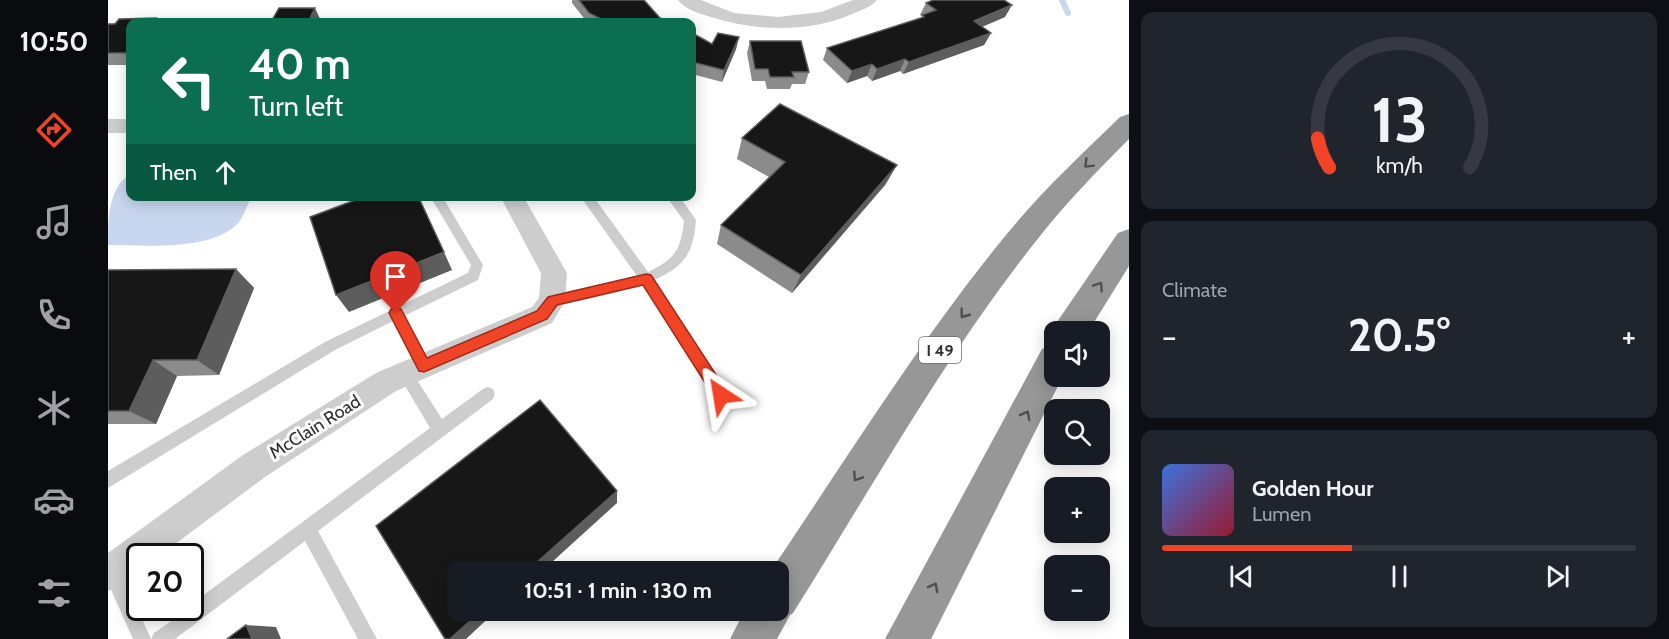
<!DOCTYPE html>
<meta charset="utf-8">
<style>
:root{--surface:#171b24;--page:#20242c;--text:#f1f3f6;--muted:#9ea1a6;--line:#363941;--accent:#f14427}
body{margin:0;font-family:Cabin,sans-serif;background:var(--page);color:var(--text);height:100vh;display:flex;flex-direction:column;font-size:22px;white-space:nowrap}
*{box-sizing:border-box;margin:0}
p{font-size:20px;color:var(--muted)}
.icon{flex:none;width:33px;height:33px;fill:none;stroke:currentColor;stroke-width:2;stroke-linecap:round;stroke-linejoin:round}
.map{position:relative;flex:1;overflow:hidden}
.sheet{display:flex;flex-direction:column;gap:12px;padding:12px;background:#0d0f14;width:540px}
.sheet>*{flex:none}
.guide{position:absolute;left:18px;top:18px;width:570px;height:183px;border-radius:12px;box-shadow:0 3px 15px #0003;background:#0b6e4f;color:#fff;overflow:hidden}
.controls{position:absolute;left:936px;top:321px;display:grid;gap:12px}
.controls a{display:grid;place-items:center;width:66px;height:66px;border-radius:12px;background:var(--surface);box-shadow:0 3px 15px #0003;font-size:30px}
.speed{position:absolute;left:18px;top:543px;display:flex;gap:12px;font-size:30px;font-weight:700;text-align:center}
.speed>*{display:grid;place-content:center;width:78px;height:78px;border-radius:50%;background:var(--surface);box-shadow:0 3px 15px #0003;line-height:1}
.speed .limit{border:3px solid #111;border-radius:9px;background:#fff;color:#111}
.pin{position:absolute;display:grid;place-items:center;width:51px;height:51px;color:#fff;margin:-62px -26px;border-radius:50% 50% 50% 0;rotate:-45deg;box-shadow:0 0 6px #0007}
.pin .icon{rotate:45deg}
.me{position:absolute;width:66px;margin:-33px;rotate:327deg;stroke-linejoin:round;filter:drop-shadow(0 0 4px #0008)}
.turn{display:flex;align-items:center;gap:21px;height:126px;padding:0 24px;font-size:27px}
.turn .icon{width:78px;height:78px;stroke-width:2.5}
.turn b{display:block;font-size:42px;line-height:51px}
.then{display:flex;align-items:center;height:57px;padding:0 24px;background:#0003;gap:12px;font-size:22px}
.big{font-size:45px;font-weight:800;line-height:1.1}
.sheet .card{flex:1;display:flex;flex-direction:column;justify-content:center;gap:9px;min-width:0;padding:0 21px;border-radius:12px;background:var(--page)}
.sheet .dial{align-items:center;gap:0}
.dial svg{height:156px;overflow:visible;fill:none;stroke:var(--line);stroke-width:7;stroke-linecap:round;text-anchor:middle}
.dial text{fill:var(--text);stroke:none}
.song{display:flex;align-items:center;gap:18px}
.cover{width:72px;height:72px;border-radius:9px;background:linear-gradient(135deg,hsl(220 70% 55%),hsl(350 70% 35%))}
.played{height:6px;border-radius:3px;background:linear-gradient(90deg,var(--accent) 40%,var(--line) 40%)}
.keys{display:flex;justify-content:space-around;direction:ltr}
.heat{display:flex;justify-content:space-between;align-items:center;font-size:33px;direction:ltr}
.trip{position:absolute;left:339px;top:561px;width:342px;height:60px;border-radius:12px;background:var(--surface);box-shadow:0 3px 15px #0003;font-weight:800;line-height:60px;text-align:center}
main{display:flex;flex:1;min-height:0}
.tabs{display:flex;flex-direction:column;width:108px;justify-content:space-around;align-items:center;background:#090b0e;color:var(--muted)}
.tabs .icon{width:42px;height:42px}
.tabs .current{color:var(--accent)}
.tabs b{font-size:27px;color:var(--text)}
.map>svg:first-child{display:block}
.water{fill:#c8d7ef}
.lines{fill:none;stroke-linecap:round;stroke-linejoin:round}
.stream{stroke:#c8d7ef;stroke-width:6}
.service{fill:#cdcdcd;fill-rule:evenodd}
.minor{fill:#cdcdcd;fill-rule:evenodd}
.motorway{fill:#979797;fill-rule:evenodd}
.wall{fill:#8b8b8b}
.shaded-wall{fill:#5d5d5d}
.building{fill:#171717;stroke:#5d5d5d;stroke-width:1.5}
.oneway{stroke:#4f4f4f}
.route{fill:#f14427;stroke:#9d2c19;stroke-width:1.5}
.labels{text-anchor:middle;stroke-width:6;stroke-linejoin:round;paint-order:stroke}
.shield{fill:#fff;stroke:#6e6e6e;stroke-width:1.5}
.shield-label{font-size:16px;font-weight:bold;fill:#303030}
.street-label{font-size:18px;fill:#303030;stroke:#fff}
</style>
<main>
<nav class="tabs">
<b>10:50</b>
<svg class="icon current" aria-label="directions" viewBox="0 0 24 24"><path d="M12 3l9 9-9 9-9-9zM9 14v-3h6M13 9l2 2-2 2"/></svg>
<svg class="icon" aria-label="music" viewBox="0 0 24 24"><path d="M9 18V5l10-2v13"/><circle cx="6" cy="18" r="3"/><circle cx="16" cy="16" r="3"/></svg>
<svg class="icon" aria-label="phone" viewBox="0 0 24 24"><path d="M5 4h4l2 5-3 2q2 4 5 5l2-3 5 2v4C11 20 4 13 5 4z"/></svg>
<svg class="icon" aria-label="climate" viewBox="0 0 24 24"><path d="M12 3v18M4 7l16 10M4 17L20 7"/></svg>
<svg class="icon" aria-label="car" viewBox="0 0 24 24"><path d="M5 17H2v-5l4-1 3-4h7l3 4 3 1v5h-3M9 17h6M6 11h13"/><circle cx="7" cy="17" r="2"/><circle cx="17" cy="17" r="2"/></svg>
<svg class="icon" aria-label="filters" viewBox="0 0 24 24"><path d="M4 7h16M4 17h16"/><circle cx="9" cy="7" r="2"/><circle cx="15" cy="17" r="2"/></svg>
</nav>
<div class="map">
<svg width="1021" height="639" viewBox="0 0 1021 639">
<rect width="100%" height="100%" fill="#fff"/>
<!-- water -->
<path class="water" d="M22,174V196L143,197C140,204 136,215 131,222C105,252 36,245 0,245C0,218 0,189 22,174Z"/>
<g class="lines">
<!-- stream -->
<path class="stream" d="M954,0L960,13"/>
<!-- service -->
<path class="service" d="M322,196H334L375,265L370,280L296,316L323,366L321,371L316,372L311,371L285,321L227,350L0,488V471L217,342L360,273L363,265Z
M472,196H485L540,272C567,259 573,250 576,221L558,196H571L586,217L588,220C585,254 577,266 546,280L618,390L620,395L618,400L613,402L608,400L535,285L498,295L444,307L439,305L437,301L439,297L444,295L529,276Z
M297,368L302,369L334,419L375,389L380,387L385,389L387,394L385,399L210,531L269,639H250L197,541L67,639H25L0,583V565L4,563L10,566L43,639L46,633L82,608V605L322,428L290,374L292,369Z"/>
<!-- minor -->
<path class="minor" d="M570,0H593L626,13L670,17L713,12L745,0H769C764,6 756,9 749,12C704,33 650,32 603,17C592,14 576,9 570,0Z
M0,119H22V133H0Z
M392,196H415L459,273L457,301L444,323L288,391L157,477L51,556H32V572L12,586L0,591V553L135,455L268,373L424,307L431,298L433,273Z"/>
<!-- motorway -->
<path class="motorway" d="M1021,114V139C990,170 959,202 932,236C838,353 765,486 685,613L682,615L669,639H622L637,610H670V572H662C739,458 811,341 898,235C932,193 973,155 1012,117Z
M1021,229V266L980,332H946V337L944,332L949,322L1010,233Z
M946,345V376H955L823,639H777L934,349Z"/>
</g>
<!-- wall -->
<path class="wall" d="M464,0H536L552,18L562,22H479L464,3Z
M818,3L897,17L874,27L883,33L876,45L795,74L792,71L764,81L759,76L739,83L715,60L719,48L813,18L814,16L812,15Z
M22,22V65H0V24Z
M584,33L604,44L631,37L628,49L614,82L584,74Z
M642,41L701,72L697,84H684L682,89H659L657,81H644L639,53Z
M634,138L789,165L777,185L684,293L609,244L613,225L661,177L629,159Z
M128,269L146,288L111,375L69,376L48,424H0V270Z"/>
<!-- shaded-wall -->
<path class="shaded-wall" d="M904,5L897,17L859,33L866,21Z
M207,8L213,21L212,22H200Z
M883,33L876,45L795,74L801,62Z
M631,37L628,49L614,82L616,70Z
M797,59L792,71L764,81L769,69Z
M764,64L759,76L739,83L744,71Z
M789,165L777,185L684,293L693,275Z
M336,252L344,270L241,312L228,295Z
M128,269L146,288L111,375L89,360Z
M45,360L69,376L48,424L21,411Z
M509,491V503L433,572H418Z
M374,610H389L358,639H342Z
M138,625L168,627L173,639H144Z"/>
<!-- building -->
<path class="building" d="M471,0H536L552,18L562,22H499L481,13Z
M825,0H896L904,5L866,21L883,33L801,62L797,59L769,69L764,64L744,71L719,48L816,17L814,15L828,10L818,3Z
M171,8H207L200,22H163Z
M48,18L45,22H22V53H0V24H7L11,19Z
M584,33L604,44L610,33L631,37L616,70L584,62Z
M642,41H693L701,72H684L686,77H662L660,69H647Z
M672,104L789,165L693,275L613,225L677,162L634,138Z
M258,196H310L336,252L228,295L202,217Z
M128,269L89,360H45L21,411H0V270Z
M432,400L509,491L418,572H350V610H374L342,639H337L268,526Z
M138,625L144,639H119Z"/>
<!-- one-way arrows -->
<defs><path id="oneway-chevron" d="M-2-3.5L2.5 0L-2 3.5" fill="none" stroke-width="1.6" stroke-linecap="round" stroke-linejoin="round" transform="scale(1.5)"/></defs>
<g class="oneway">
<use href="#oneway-chevron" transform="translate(980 164) rotate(135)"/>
<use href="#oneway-chevron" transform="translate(991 286) rotate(-56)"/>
<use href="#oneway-chevron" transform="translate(856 314) rotate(127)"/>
<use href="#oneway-chevron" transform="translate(918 415) rotate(-62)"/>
<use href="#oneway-chevron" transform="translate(749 477) rotate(123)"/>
<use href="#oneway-chevron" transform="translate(826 587) rotate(-62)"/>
</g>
<!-- route -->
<path class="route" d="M538,274L543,275L618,390L620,395L618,400L613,402L608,400L535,285L449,305L439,319L316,372L311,371L281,313L283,309H293L319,358L429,311L440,297Z"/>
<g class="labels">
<!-- shield labels -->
<rect class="shield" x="811" y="337" width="42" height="26" rx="4.5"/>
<g class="shield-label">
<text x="832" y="356">I 49</text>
</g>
<!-- street labels -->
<g class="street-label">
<text transform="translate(207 427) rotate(-32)" y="6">McClain Road</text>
</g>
</g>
</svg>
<div class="controls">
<a><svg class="icon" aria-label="sound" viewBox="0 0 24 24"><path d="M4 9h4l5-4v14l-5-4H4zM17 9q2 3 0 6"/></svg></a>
<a><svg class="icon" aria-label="search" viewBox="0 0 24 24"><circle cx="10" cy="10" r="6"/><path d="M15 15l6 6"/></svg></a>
<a>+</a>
<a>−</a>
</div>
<div class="speed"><div class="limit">20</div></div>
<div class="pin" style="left:288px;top:313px;background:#d93025"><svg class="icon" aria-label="arrive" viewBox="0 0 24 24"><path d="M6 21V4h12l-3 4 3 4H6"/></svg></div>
<svg class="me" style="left:613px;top:395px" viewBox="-20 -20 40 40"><path d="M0-17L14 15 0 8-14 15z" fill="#f14427" stroke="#fff" stroke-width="4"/></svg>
<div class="trip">10:51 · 1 min · 130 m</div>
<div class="guide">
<div class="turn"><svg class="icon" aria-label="left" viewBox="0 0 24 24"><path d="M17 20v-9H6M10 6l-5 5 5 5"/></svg><div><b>40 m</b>Turn left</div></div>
<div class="then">Then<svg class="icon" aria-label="ahead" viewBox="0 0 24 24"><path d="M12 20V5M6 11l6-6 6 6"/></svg></div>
</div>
</div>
<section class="sheet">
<div class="card dial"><svg viewBox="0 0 100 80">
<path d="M14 69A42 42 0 1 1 86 69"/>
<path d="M14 69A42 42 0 0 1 8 54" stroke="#f14427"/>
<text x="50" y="56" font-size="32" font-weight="700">13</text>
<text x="50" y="72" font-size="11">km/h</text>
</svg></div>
<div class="card"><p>Climate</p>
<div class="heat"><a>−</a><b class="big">20.5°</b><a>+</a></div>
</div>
<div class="card">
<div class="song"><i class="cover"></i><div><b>Golden Hour</b><p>Lumen</p></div></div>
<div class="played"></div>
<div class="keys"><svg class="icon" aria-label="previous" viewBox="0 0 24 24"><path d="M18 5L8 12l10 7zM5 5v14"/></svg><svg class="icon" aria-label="pause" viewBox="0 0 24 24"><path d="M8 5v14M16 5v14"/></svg><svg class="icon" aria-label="next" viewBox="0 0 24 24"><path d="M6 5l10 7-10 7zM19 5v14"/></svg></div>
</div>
</section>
</main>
